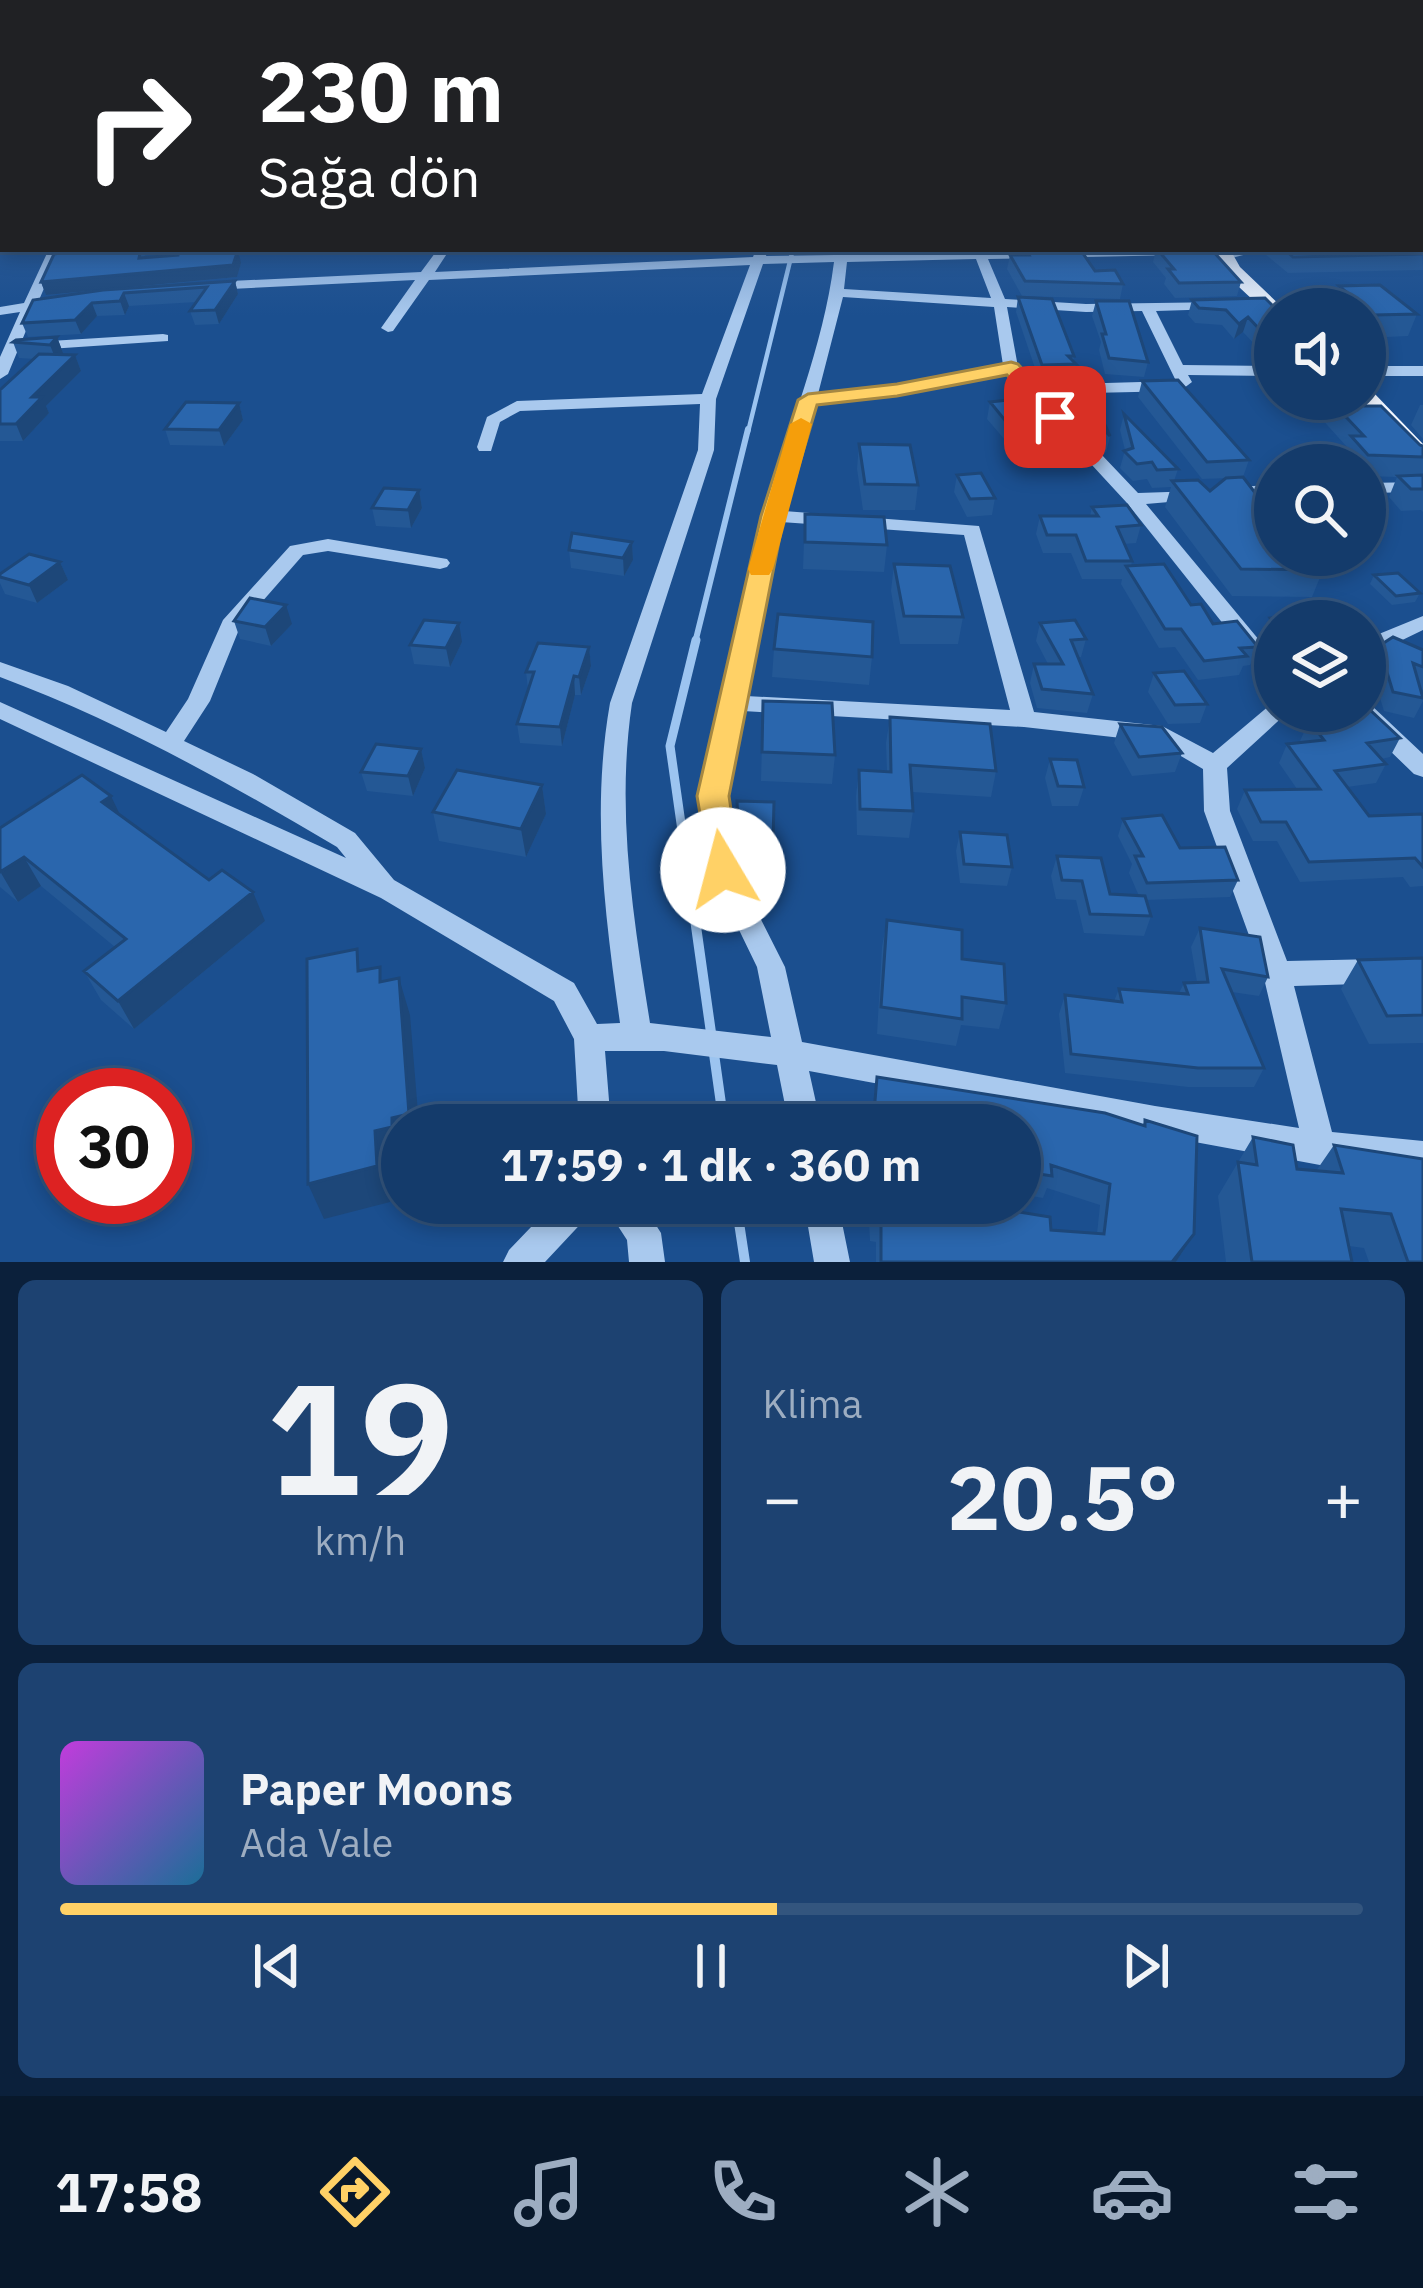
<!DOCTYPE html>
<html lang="tr">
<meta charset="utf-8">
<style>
:root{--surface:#143b6b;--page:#1d4271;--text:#f1f3f6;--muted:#9dadc1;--line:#33557e;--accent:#ffd166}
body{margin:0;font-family:"IBM Plex Sans",sans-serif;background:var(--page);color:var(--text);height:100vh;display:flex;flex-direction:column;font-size:45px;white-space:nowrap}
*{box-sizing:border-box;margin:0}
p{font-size:39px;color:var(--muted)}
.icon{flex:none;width:66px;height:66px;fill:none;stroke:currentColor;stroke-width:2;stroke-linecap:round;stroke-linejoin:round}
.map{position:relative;height:1262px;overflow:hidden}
.panel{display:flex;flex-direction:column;gap:18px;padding:18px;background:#0b203b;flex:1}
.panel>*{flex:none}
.banner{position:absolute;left:0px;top:0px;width:1425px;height:252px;box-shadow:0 6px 18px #0003,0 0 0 3px var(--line);background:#202124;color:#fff;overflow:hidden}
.fabs{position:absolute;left:1254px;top:288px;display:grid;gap:24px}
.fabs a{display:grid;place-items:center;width:132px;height:132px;border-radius:50%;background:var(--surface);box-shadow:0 6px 18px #0003,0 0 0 3px var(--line);font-size:60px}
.speed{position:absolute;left:36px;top:1068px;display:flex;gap:24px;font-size:60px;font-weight:700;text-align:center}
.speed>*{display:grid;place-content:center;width:156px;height:156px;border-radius:50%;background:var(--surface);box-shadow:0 6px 18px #0003,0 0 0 3px var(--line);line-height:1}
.speed .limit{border:18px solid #d22;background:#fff;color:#111}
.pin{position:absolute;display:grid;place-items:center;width:102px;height:102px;color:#fff;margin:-51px;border-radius:24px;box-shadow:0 6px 18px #0006}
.me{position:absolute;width:132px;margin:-66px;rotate:352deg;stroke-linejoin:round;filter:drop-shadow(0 0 9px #0008)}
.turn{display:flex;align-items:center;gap:42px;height:252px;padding:0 60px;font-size:54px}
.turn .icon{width:156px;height:156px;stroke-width:2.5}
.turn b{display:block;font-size:84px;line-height:102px}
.big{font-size:90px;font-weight:700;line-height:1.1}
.panel .tile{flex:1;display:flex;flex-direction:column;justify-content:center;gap:18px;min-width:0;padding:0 42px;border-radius:18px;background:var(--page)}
.panel .dial{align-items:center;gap:0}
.dial b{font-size:156px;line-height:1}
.song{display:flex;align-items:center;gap:36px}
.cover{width:144px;height:144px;border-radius:18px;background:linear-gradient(135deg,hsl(290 70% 55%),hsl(200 70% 35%))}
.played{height:12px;border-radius:6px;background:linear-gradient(90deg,var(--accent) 55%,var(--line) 55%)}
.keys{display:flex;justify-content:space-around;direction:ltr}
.heat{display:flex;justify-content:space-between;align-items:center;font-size:66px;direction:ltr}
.panel .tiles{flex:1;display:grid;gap:18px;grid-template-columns:1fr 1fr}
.tile:last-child{grid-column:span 2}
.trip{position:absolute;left:381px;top:1104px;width:660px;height:120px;border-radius:60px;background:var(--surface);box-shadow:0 6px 18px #0003,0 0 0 3px var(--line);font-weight:700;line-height:120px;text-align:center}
.tab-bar{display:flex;height:192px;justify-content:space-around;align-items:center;background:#08182b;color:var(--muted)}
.tab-bar .icon{width:84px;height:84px}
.tab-bar .selected{color:var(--accent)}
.tab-bar b{font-size:54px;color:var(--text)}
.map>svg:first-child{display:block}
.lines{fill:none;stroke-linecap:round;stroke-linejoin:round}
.stream-far3{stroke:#9cc4f0;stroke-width:4.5}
.stream-far2{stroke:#9cc4f0;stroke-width:6}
.stream-far1{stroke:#9cc4f0;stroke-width:9}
.stream{stroke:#9cc4f0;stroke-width:10}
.minor{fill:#a9c9ee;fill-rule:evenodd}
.major{fill:#f0f6ff;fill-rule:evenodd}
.wall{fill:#245895}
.shaded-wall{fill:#1d4779}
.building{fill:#2a66ad;stroke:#1d4779;stroke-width:3}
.route{fill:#ffd166;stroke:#a68842;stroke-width:3}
.slow{fill:#f59e0b}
</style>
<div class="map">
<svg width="1423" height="1262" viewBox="0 0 1423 1262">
<rect width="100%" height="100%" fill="#1b4f8f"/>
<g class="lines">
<!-- stream-far3 -->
<path class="stream-far3" d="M748,432L793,249"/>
<!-- stream-far2 -->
<path class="stream-far2" d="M695,643L748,429"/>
<!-- stream-far1 -->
<path class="stream-far1" d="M694,915L670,746L696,640"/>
<!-- stream -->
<path class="stream" d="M694,912L724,1125
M736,1203L745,1262"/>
<!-- minor -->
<path class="minor" d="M1422,239H1423V247H1422Z
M0,247L3,249H31L0,255Z
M49,249H61L39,300L54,298L61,302L35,309L8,374L0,379V357L20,312L0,315V307L24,303Z
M438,249H450L435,272L753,257L756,249H768L766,256L835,255L836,249H848V254L973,252L972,249H1185L1184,254L1180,255L988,259L1005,299L1086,304L1225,302L1227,305L1220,309L1156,311L1183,365L1275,366V376L1188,375L1192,382L1180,391L1044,394L1138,493L1198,491L1201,495L1198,499L1192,500L1146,504L1275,659V681L1267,679L1127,503L1007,373L897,395L815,404L784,511L979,526L1034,712L1162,726L1213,753L1270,705L1275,704V711H1289L1227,768L1230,811L1287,961L1423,958V982L1294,986L1332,1132L1423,1141V1173L1320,1165L809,1071L821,1125H789L777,1065L664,1051H605L611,1125H579L574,1039L554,1001L381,898L0,719V702L346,858L337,847C229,783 118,721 0,677V662L68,686L166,732L188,699L223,620L290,546L328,539L447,559L450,563L447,567L440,569L328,551L303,555L240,627L210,701L184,741L253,774L355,833L394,880L574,983L597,1024L620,1023C605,915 591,811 610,703L698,450L700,404L520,411L500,422L491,451H479L477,447L487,417L517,401L702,394L750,265L429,280L393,331L388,332L381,328L415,280L210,290L203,286L210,282L421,272ZM976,259L991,298L844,289L847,262ZM834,262C823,349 787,431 764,515C748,575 737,637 723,697L719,703L721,706L701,796L710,870L757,967L771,1037L650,1023C633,916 616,812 632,703L714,450L716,399L763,264ZM843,297L994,307L1003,365L897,385L818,394ZM1007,307L1086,312L1142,311L1176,381L1036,385L1018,367ZM781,522L964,535L1010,710L746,696ZM743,711L1024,727L1157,742L1203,769L1204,811L1263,974L1299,1128L1155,1106L802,1042L785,967L736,870L725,796Z
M1240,249H1266L1228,259L1222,255Z
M163,334L168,335V341L34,350L27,346L34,342Z
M1365,366H1423V376H1365Z
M1423,482V492L1365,493V483Z
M1275,485V495L1229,497L1220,492L1229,487Z
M1423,616V630L1390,646L1373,661L1365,663V644L1374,636Z
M1365,704L1371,705L1423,754V777L1414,774L1355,717L1352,711H1365Z
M554,1203H594L589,1215L545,1262H503L509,1250Z
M603,1203H642L661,1233L665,1262H629L627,1240Z
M804,1203H838L850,1262H814Z"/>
<!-- major -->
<path class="major" d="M1225,250L1231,251L1240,267L1284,309H1275V316L1268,314L1225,274L1216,255Z
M1365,390L1373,392L1423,444V465L1414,463L1357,402L1365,399Z"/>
</g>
<!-- wall -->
<path class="wall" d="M86,249H144L145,258L212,252L241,263L237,277L118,289L235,281L238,294L219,324L195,325L190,311L197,302L129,306L125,315L97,316L81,334L28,337L22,323L96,291L46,295L41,282Z
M1156,249L1241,282L1237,296L1175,298L1164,284L1166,278L1153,262Z
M1267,249H1422L1423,270L1288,273L1265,254Z
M1026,250L1095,271L1123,284L1120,299L1022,296L1007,269L1010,255H1025Z
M1339,286L1417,314L1408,336L1366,338L1365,309L1331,308Z
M1018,297L1074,356L1073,361L1076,364L1072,379L1039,380L1016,312Z
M1192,300L1276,309L1275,362L1270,361L1243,332L1234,339L1222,325L1195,323L1188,315Z
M1096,301L1148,362L1144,377L1105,374L1099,350L1101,342L1092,316Z
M57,337L63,353L61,355H75L81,371L46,406L49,413L23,441H0V390L35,359L19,358L13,342Z
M1142,381L1249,460L1243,477L1275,555L1323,570L1312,597L1232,596L1165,507L1171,487L1152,488L1147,479L1133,481L1120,468L1125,450L1120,430L1124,414L1178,469L1174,481L1210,491L1228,478L1202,479L1138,397Z
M1058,382L1110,436L1106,453L1054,398Z
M1326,399H1365V406L1423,446V512L1421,510L1401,511L1389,497L1397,477L1365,476V465H1350L1343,457L1347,447L1319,416Z
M990,402L1036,421L1032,437L1005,440L987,419Z
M239,403L243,420L224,446L170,445L165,429Z
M1420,405H1423V439L1411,425Z
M859,444L918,485L915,510H863L857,469Z
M957,475L995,498L992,515L967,517L954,492Z
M419,490L422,508L411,528L376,526L372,508Z
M1092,507L1141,525L1136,543L1124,544L1132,561L1131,566L1191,605L1213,624L1258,647L1250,665L1243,666L1239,675L1198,680L1175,647L1159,648L1121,584L1122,579H1082L1071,553H1043L1036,534L1040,516H1090Z
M805,514L887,545L884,572L803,569Z
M632,542L633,560L624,576L571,568L569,550Z
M60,562L68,580L37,603L5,594L0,583V574Z
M894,564L963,617L958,644H900L891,591Z
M1374,575L1420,593L1415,602L1392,605L1370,584Z
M1270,618L1275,621V656L1263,637Z
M234,621L292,624L271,646L240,639Z
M1040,623L1086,639L1081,657H1078L1093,694L1087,713L1037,708L1030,683L1034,664H1048L1036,641Z
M462,642L450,667L414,664L410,645Z
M1379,646L1423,650V690L1421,689L1423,701L1414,718L1384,711L1370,665Z
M589,647L591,666L581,695H575L562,746L520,743L517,724L528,689L526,672Z
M774,649L872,657L869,685L772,677Z
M1154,673L1207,704L1200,723L1168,724L1148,692Z
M763,701L835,755L832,784L761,781Z
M1353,711L1400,738L1390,757L1381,759L1386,764L1376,783L1347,787L1369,816L1423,814V886L1410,887L1403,877L1300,882L1277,841H1253L1237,809L1245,790L1297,789L1279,763L1287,744L1302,743L1300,741L1309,721L1351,716Z
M890,717L996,771L991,797L912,792L913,811L909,838L857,835L856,796L859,770L887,772L886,743Z
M1120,724L1182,753L1175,772L1132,776L1114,743Z
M421,749L425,768L413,796L367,791L361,772Z
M1050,759L1084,787L1078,806H1052L1045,778Z
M542,785L546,814L526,857L439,841L433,812Z
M737,801L774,802L772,860L739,858Z
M120,816L265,921L134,1029L101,1000L84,971L115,947L41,886L18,902L0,887V828Z
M1123,819L1238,880L1230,897L1146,900L1151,916L1144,936L1084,933L1076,900L1056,899L1051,876L1057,856L1110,894L1139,896L1129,873L1132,864L1118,836Z
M960,832L1012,867L1007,886L960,883L956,851Z
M887,920L962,959L1006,1003L999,1029L961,1025L956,1046L877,1034L882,947Z
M1200,928L1268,977L1259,996L1232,992L1264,1068L1254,1087H1188L1065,1073L1059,1014L1065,995L1114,1001L1119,989L1179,993L1184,983L1197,982L1191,947Z
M1423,958V1043L1369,1044L1341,989L1358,960Z
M877,1077L1143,1125L1145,1120L1194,1234L1176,1262H876V1242L870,1241L868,1203H943V1210L998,1215L1000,1209L1051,1230L1097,1234L1100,1205L1047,1188L1043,1198L1020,1194V1125H871Z
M1253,1137L1297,1169L1316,1171L1334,1145L1423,1159V1262H1369L1364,1248L1349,1246L1352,1262H1226L1218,1196Z"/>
<!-- shaded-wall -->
<path class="shaded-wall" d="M238,250L241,263L237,277L46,295L41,282Z
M235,281L238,294L219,324L215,310Z
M124,293L129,306L125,315L120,301Z
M92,303L97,316L81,334L75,320Z
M1248,317L1243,332L1234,339L1239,324Z
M57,337L63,353L56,360L50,345Z
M75,355L81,371L46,406L49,413L23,441L16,424L32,397Z
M239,403L243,420L224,446L219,430Z
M1036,421L1032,437L1005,440L1008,424Z
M419,490L422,508L411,528L408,510Z
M632,542L633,560L624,576L623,558Z
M60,562L68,580L37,603L29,585Z
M286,605L292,624L271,646L265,627Z
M459,623L462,642L450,667L446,648Z
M589,647L591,666L581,695L579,677Z
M574,676L575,695L562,746L560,727Z
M421,749L425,768L413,796L408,776Z
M542,785L546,814L526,857L521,829Z
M111,796L125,825L102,802Z
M24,857L41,886L18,902L1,873Z
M253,892L265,921L134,1029L118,1001Z
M399,978L410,1015L419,1125H402V1164L388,1167L390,1202L324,1219L308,1184L375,1131Z
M1194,1234L1176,1262H1172Z"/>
<!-- building -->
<path class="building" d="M1422,139L1423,218H1422Z
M0,145H3V237H0Z
M1422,246L1423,254L1293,257L1284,249H1422Z
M87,249H141L139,258L178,255L179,249H208V252L238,250L233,265L41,282L54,254Z
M1080,249L1095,271L1115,270L1123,284L1025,281L1010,255H1029L1026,250Z
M1157,249H1211L1241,282L1179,283L1168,269H1174Z
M235,281L215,310L190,311L207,287L124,293L120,301L92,303L75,320L22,323L33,300L103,290Z
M1380,285L1417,314L1374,315L1339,286Z
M1018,297L1052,299L1074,356H1068L1076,364L1042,365Z
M1265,298L1276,309L1275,346L1248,317L1239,324L1226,310L1199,308L1192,300Z
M1096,301H1129L1148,362L1109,358L1102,334H1106Z
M57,337L50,345L13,342L16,340Z
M39,354L75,355L32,397H42L16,424H0V390Z
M1178,380L1249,460L1207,462L1142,381Z
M1058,382H1086L1110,436Z
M1365,398V406H1381L1420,445L1423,446V457L1368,455L1351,436H1364L1329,399Z
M1017,399L1036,421L1008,424L990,402Z
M186,402L239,403L219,430L165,429Z
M1124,414L1178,469L1157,470L1152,462L1137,464L1124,451L1133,448Z
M859,444L910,445L918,485L865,484Z
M981,473L995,498L970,499L957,475Z
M1423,475V489H1411L1398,476Z
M1243,477L1275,519V555H1311L1323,570L1241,569L1172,481L1198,480L1210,491L1226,478Z
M384,488L419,490L408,510L372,508Z
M1127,505L1141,525L1117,527L1132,561H1086L1076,535H1047L1040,516H1098L1092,507Z
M805,514L884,517L887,545L805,542Z
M572,533L632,542L623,558L569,550Z
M29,554L60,562L29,585L0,577V574Z
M894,564L950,566L963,617L904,616Z
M1164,564L1191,605L1201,604L1213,624L1237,621L1258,647L1240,648L1247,656L1204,661L1181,629H1165L1126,566Z
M1398,573L1420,593L1396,596L1374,575Z
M250,598L286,605L265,627L234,621Z
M778,614L873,622L872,657L774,649Z
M1288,617L1292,621H1275V626L1270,618Z
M424,620L459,623L446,648L410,645Z
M1075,620L1086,639L1071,640L1093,694L1042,689L1034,664H1063L1040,623Z
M1393,637L1423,650V667L1413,663L1423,698L1393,692L1379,646Z
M538,643L589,647L579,677L574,676L560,727L517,724L534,672H526Z
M1184,671L1207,704L1175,705L1154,673Z
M763,701L832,703L835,755L762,752Z
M1365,709H1369L1400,738L1367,743L1386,764L1335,771L1369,816L1423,814V867L1415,858L1309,862L1286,822H1261L1245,790L1320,789L1287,744L1324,740L1309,721L1357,715L1353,711H1365Z
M890,717L990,724L996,771L910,765L913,811L860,809L859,770L891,772Z
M1120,724L1162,727L1182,753L1139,757Z
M376,744L421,749L408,776L361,772Z
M1050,759L1077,760L1084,787L1058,786Z
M457,770L542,785L521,829L433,812Z
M82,775L111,796L102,802L209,880L222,870L253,892L118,1001L84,971L126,939L24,857L0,872V828Z
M737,801L774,802L773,841L739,839Z
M1162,815L1180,848L1225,847L1238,880L1147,883L1135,856H1143L1123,819Z
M960,832L1007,835L1012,867L964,864Z
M1057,856L1101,858L1110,894L1145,896L1151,916L1090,914L1082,881L1062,880Z
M887,920L962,930V959L1004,964L1006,1003L962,997V1019L881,1007Z
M1200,928L1260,937L1268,977L1222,969L1264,1068H1198L1071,1054L1065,995L1122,1002L1119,989L1188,994L1184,983L1208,982Z
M357,949L358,971L380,967V982L399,978L409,1114L392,1118V1127L375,1131L377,1166L308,1184L307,959Z
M1423,958V1015L1387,1016L1358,960Z
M877,1077L1105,1113L1145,1126V1120L1197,1136L1194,1234L1172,1262H881V1221L874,1220L873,1203H943V1210L1000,1216V1209L1050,1217L1051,1230L1104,1234L1110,1184L1051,1165L1052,1176L1020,1171V1125H873Z
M1253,1137L1293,1145L1297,1169L1343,1173L1334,1145L1423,1159V1262H1408L1391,1214L1341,1209L1352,1262H1252L1238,1162L1257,1165Z"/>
<!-- sky -->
<linearGradient id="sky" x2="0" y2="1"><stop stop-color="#0f2b4f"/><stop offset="0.44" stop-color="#39639b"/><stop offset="1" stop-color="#39639b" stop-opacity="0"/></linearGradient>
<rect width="1423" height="316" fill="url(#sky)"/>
<!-- route -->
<path class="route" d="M1011,362L1018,364L1063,413V421H1048L1007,375L897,396L817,405L784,516L729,796L740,870L735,880L723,884L711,880L697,796L761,516L798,400L808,394L897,384Z"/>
<!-- slow -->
<path class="slow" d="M801,418L812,424L773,569L769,575H751L748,569L790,424Z"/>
</svg>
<div class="fabs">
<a><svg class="icon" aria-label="sound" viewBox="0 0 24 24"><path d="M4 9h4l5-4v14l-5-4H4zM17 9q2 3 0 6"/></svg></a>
<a><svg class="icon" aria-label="search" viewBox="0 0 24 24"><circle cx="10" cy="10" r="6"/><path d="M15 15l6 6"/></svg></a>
<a><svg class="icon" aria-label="layers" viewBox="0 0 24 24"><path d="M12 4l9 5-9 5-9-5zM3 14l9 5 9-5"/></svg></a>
</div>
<div class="speed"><div class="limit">30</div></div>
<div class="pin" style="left:1055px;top:417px;background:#d93025"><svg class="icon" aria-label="arrive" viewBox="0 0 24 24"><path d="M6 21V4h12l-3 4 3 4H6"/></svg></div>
<svg class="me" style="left:723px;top:870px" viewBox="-20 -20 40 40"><circle r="19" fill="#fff"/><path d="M0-13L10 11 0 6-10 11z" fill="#ffd166"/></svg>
<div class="trip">17:59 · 1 dk · 360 m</div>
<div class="banner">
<div class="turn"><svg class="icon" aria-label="right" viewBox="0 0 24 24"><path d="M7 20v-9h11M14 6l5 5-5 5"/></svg><div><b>230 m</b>Sağa dön</div></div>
</div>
</div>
<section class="panel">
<div class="tiles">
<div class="tile dial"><b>19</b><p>km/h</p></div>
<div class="tile"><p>Klima</p>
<div class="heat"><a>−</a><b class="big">20.5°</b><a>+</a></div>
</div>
<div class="tile">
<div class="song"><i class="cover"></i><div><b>Paper Moons</b><p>Ada Vale</p></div></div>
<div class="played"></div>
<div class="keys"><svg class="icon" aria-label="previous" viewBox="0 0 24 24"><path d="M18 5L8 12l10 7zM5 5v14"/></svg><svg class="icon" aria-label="pause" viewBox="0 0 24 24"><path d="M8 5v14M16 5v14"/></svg><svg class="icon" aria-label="next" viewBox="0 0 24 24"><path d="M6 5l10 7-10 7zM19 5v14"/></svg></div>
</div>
</div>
</section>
<nav class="tab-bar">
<b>17:58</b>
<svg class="icon selected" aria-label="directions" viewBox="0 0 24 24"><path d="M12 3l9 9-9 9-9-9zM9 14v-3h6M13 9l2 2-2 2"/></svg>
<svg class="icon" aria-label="music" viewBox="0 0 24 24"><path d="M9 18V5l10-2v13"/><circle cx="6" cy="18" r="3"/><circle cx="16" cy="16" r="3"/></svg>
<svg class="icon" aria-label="phone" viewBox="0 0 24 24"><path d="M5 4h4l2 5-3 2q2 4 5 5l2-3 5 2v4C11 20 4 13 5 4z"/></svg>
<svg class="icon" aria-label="climate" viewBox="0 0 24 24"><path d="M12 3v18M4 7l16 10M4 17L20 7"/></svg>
<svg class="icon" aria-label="car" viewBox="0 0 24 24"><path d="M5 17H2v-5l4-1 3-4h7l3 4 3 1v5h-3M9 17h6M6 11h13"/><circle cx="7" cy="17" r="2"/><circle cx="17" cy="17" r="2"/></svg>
<svg class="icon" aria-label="filters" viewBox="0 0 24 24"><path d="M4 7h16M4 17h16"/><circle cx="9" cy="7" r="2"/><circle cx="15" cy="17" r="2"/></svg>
</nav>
